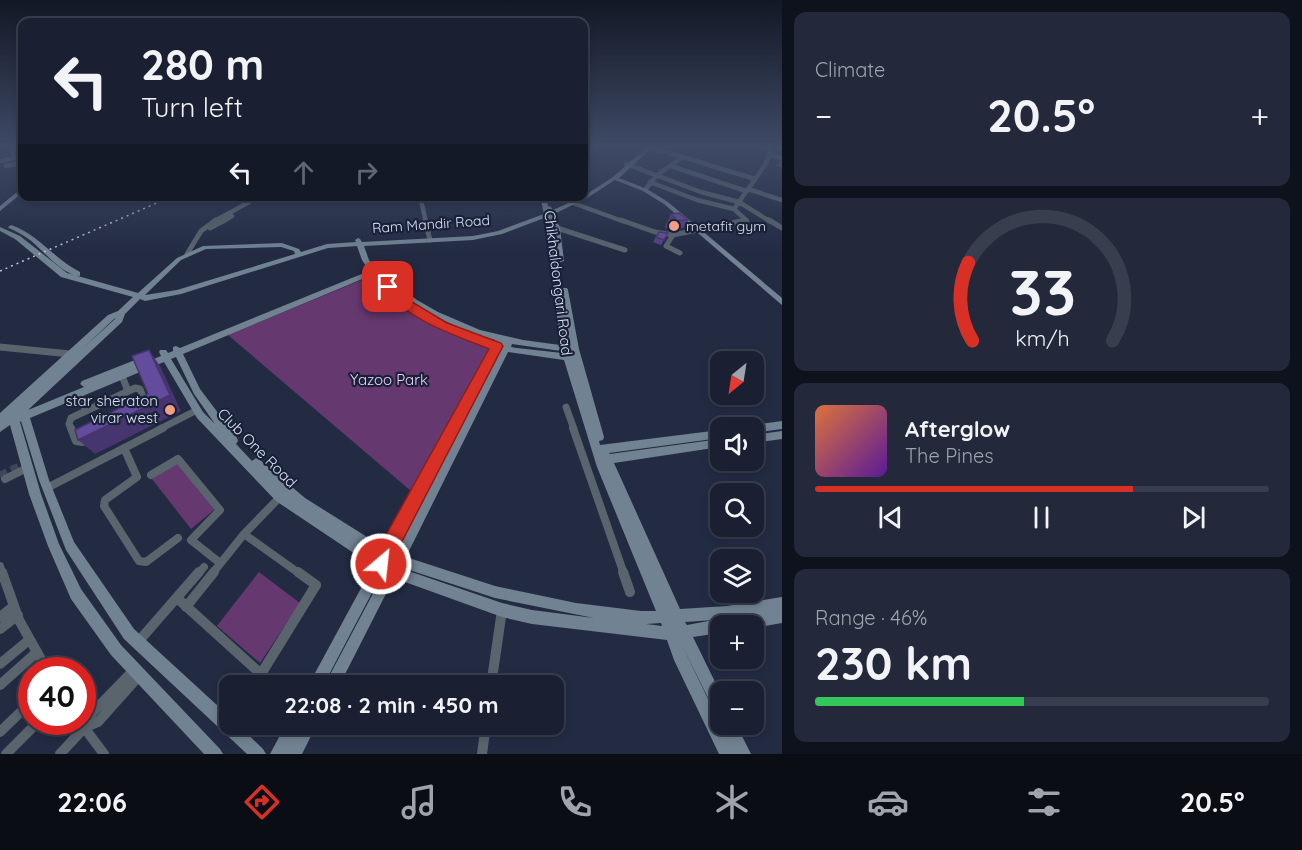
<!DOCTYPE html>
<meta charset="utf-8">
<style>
:root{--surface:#1a2032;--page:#23283a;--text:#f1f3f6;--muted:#9fa3ac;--line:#383e4d;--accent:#d93025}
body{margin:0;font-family:Quicksand,sans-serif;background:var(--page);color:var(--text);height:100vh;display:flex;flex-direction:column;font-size:22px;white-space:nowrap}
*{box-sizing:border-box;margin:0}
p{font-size:20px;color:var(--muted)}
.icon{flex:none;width:33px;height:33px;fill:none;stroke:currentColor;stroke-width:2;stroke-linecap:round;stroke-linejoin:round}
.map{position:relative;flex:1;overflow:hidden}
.drawer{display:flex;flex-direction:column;gap:12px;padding:12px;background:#0e121c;width:520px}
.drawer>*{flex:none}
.hud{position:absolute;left:18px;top:18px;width:570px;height:183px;border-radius:12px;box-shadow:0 3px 9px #0003,0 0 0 2px var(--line);background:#1a2032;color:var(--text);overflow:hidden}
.needle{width:39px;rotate:210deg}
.tools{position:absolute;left:710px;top:351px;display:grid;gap:12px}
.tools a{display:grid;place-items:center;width:54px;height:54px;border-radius:12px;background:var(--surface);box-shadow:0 3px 9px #0003,0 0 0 2px var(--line);font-size:30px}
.speed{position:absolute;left:18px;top:657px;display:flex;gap:12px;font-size:30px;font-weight:700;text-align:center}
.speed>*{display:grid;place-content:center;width:78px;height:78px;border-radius:50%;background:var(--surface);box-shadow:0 3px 9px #0003,0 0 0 2px var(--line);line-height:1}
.speed .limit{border:9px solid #d22;background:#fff;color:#111}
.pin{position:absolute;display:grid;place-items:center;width:51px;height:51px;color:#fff;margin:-26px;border-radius:12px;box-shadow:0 3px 9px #0006}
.me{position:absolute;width:66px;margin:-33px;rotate:28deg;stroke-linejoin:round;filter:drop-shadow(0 0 4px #0008)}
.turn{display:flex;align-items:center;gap:21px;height:126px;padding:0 24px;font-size:27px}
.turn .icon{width:78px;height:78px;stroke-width:2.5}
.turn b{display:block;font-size:42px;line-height:51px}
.lanes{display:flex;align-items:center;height:57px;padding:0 24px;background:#0003;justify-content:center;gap:30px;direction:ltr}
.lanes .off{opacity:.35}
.big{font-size:45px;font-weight:700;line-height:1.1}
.drawer .card{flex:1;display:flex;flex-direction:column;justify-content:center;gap:9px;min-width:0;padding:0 21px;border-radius:12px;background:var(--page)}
.drawer .dial{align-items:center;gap:0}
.dial svg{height:156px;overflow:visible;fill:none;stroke:var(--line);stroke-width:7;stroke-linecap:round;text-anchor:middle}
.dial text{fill:var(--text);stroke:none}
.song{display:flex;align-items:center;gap:18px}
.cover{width:72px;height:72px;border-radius:9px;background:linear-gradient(135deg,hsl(20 70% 55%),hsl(270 70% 35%))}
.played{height:6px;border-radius:3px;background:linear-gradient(90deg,var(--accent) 70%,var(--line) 70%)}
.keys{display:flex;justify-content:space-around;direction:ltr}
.heat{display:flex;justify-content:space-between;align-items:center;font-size:33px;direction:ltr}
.charge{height:9px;border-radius:4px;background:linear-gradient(90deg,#34c759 46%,var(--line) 0)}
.trip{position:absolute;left:219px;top:675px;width:345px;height:60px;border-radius:12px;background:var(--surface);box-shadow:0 3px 9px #0003,0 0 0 2px var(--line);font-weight:700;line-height:60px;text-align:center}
.menu{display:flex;height:96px;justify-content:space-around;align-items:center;background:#0a0d14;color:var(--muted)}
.menu .icon{width:42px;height:42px}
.menu .on{color:var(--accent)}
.menu b{font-size:27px;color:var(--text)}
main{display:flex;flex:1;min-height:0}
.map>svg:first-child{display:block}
.green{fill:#663870}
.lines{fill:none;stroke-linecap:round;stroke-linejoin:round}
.street-tunnel{stroke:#3e465d;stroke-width:8;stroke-dasharray:8 4.5;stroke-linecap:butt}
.street-far4{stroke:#59646d;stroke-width:4.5}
.street-far3{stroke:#59646d;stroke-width:5}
.street-far2{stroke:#59646d;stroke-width:7}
.street-far1{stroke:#59646d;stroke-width:8}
.street{stroke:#59646d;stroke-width:10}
.secondary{fill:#718392;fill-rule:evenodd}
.rail{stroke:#bec4d5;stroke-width:1.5;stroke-dasharray:2 4;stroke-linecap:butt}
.wall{fill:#564187}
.shaded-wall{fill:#46356e}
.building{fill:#644c9d;stroke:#46356e;stroke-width:1.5}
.route{fill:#d93025;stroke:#8d1f18;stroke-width:1.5}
.poi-dot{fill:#f39f86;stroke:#192138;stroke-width:2}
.labels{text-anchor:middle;stroke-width:4.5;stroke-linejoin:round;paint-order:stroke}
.far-street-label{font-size:14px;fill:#dae0f0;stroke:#192138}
.far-poi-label{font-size:14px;fill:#dae0f0;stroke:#192138;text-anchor:start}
.street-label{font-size:15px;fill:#dae0f0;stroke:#192138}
.park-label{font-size:15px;fill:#f2d2f9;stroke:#192138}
.poi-label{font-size:15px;fill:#dae0f0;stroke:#192138;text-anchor:end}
</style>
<main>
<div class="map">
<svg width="782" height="754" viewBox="0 0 782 754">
<rect width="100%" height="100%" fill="#232b43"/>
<!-- green -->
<path class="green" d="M369,277L410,312L449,333L492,349L411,491L228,335Z
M178,463L215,509L191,529L152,479Z
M259,572L300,603L260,663L217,626Z"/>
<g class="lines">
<!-- street-tunnel -->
<path class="street-tunnel" d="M0,476L26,463"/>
<!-- street-far4 -->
<path class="street-far4" d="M12,147L14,158
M650,147L755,179
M769,155L782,158
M0,161L22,156
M626,164L701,192L739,202L771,222
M6,166L22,163
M671,166L746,191
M650,182L697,200L734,209
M748,189L782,200
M645,190L656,176L681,158
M420,196L426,222
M573,203L625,222
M213,222L260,196
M222,222L232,216
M744,222L747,221L734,209L765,165L772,147L782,148"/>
<!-- street-far3 -->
<path class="street-far3" d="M425,220L430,240
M621,220L655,232L673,235L746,220
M769,220L782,228
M210,228L225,220
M557,228L625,250
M673,235L666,246L680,253
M187,254L201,231L216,220"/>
<!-- street-far2 -->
<path class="street-far2" d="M0,347L70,354
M122,376L128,391
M80,393L85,410
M566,407L574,429
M71,429L69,424L71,418L135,388L140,389L147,407L142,413L109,429
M160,429L197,410"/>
<!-- street-far1 -->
<path class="street-far1" d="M71,428L76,441L83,442L112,428
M573,428L624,574
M124,448L137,477L105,500L104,506L139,561L146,562L178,538
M151,475L178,459L220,510L191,540L220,563
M5,479L27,468
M47,488L163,428
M244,534L300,574
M0,566L2,574
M198,574L204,567
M212,574L244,534L280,497"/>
<!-- street -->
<path class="street" d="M2,572L19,620L47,670
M623,572L630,592
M177,598L261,674L316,585L298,572
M186,607L214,572
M0,617L14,606
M0,629L18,615
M138,642L199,572
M0,664L29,640
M134,670L92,713L84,728L98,722L139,676
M0,685L36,653
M491,686L502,610
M80,722L104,754
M0,732L32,701
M6,754L38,722
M60,754L84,728
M482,754L486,724"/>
<!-- secondary -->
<path class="secondary" d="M647,147H653L619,178L647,189L668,202L782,298V305L664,204L643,191L615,180L587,198L554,214L560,228L564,261L558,263L562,288H567L568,290L579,349L604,437L603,440L599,441L600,445L720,430V438L609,453L610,454L720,439V447L614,463L680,609L727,606L782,597V623L753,628V626H720V633L693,637L720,692V714L715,712L682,645L720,724L721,726V724H736L751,754H735L734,753L735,754H719L674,660L667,640L532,624L502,617L394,578L339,686H324L387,567L391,565L502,603L532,610L594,618L495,598L397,566L394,556L396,552L461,426L392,554L385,559L387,564L385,568L323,686H308L373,566L276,501L197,418L164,362L30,418L49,480L74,542L134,629L230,717V724H237L263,749L266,754H247L124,639L66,550L39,480L21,421L20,422L41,494L59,544L81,589L121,645L220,749L223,754H204L111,655L71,599L48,546L29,494L10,425L0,432V413L108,315L118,311L133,297L61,277L15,239L0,231V227L20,236L67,273L138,293L177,258L203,246L282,243L299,249L301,252L327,244L356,242L355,240L358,238L360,239L362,242L473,236L498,231L544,214L540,196H546L548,206L551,207L553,210L584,196L613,177ZM544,218L549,239L560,345L523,340L480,330L438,312L417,300L399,286H393V289L377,272L381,270L380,268H375L369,260L364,246L473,240L502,234ZM357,246L362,260L369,271L180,348L176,346L173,347V351L168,353L166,350H160L159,352L161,356L141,364V360H135L82,381L80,384L84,387L28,410L122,322L125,314L140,299L145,301L181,294L328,248ZM281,247L294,251L295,254L177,290L145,295L181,260L206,249ZM372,275C397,312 450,335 491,348L458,414L383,547L305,498L260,460L256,458L252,461L236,444L238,441L237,438L200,389L183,354ZM395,291C426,314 458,329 495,340L494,342C459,331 423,316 395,291ZM116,318L115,319L83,348L114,319ZM566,320L570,346H569ZM512,344L561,351L562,353L517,348L511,347ZM499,350H500L466,416ZM508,352L564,360L597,467L656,611H641L576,603L495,586L406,557ZM176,357L194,394L215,424L203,412L171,359ZM714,620L687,625L685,622ZM661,623L662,626L646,624Z
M22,188V193L0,211V206Z
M11,225C38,234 54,259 80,272V276C63,276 43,250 30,240C23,235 16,231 9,228L8,227Z
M782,421V429L753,433V428H749L753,425Z
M782,431V439L753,443V435Z
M286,724H301L300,727L302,724H317L302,754H270Z"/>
<!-- rail -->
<path class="rail" d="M0,271L173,196"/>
</g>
<!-- wall -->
<path class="wall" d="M782,158V168L776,166Z
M671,214L688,220L683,228L668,229L665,227Z
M659,232L668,233L661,245L653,242Z"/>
<!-- shaded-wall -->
<path class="shaded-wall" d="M149,350L160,366L181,411L95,454L78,440L170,395Z"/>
<!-- building -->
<path class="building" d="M679,213L688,220L673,221L670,219L675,218L671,214Z
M659,232L668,233L664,240L656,237Z
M149,350L170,395L78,440L75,430L148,394L132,356Z"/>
<!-- sky -->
<linearGradient id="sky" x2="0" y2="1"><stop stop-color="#131825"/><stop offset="0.58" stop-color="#3f4a66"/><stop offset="1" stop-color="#3f4a66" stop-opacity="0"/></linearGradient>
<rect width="782" height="253" fill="url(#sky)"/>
<!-- route -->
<path class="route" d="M388,284L407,299L447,323L501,343L503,346L394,557L391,559L388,570L381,573L374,570L372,564L376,547L381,544L489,349C452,334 407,320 382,287Z"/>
<!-- markers -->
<g class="poi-dot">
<circle cx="674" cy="226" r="6"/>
<circle cx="170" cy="410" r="6"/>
</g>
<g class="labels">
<!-- far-street labels -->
<g class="far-street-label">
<text transform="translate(431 224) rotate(-4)" y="5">Ram Mandir Road</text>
</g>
<!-- far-poi labels -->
<g class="far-poi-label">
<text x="686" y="231">metafit gym</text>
</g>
<!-- street labels -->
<g class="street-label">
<text transform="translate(558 283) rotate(83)" y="5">Chikhaldongari Road</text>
<text transform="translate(257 448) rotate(45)" y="5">Club One Road</text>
</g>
<!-- park labels -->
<g class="park-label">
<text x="389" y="385">Yazoo Park</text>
</g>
<!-- poi labels -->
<g class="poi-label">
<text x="158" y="406">star sheraton<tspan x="158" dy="17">virar west</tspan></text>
</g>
</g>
</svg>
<div class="tools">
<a><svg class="needle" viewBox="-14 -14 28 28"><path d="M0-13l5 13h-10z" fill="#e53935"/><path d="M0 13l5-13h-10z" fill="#9fa3ac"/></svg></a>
<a><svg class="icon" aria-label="sound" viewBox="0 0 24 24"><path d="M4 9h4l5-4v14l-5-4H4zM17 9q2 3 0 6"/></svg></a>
<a><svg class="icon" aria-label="search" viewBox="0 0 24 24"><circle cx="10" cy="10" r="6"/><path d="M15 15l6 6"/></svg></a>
<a><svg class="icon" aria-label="layers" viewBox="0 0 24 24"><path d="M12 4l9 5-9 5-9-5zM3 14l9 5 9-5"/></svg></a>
<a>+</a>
<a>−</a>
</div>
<div class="speed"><div class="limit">40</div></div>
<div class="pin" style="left:388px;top:287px;background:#d93025"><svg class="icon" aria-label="arrive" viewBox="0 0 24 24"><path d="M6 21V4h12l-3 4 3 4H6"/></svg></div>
<svg class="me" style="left:381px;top:564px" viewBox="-20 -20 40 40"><circle r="17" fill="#d93025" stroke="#fff" stroke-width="3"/><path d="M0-11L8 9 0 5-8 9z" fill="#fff"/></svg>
<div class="trip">22:08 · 2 min · 450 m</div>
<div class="hud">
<div class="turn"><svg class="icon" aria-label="left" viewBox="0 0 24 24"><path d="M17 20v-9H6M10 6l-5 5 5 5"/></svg><div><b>280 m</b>Turn left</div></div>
<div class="lanes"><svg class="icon" aria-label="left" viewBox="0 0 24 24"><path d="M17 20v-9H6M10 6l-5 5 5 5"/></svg><svg class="icon off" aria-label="ahead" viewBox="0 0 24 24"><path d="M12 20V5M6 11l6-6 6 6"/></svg><svg class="icon off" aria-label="right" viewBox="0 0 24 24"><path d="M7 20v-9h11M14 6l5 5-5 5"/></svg></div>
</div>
</div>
<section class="drawer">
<div class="card"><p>Climate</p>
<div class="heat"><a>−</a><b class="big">20.5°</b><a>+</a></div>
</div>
<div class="card dial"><svg viewBox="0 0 100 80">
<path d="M14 69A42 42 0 1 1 86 69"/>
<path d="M14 69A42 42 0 0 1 12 29" stroke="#d93025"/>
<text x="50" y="56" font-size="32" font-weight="700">33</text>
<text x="50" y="72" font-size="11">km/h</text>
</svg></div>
<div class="card">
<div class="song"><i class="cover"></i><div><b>Afterglow</b><p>The Pines</p></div></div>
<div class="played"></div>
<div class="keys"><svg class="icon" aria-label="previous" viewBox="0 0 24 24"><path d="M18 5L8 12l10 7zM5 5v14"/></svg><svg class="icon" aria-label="pause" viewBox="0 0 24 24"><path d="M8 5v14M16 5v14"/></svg><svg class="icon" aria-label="next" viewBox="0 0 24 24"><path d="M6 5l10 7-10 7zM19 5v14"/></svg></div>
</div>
<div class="card"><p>Range · 46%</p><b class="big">230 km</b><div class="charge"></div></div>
</section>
</main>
<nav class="menu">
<b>22:06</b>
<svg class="icon on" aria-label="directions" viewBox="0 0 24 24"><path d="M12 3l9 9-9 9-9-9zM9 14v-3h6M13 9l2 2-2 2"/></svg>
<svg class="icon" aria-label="music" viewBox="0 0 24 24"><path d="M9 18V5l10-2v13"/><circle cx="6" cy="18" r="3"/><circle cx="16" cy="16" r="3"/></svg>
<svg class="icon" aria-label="phone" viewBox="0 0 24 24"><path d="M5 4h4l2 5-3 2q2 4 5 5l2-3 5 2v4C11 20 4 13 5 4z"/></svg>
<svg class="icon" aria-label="climate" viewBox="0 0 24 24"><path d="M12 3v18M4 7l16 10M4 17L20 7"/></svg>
<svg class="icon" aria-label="car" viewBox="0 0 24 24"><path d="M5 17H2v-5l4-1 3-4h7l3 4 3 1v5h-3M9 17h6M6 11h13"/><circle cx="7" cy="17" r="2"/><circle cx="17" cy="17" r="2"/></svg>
<svg class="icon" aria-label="filters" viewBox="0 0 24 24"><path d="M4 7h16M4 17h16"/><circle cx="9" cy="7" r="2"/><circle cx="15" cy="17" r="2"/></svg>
<b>20.5°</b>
</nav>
